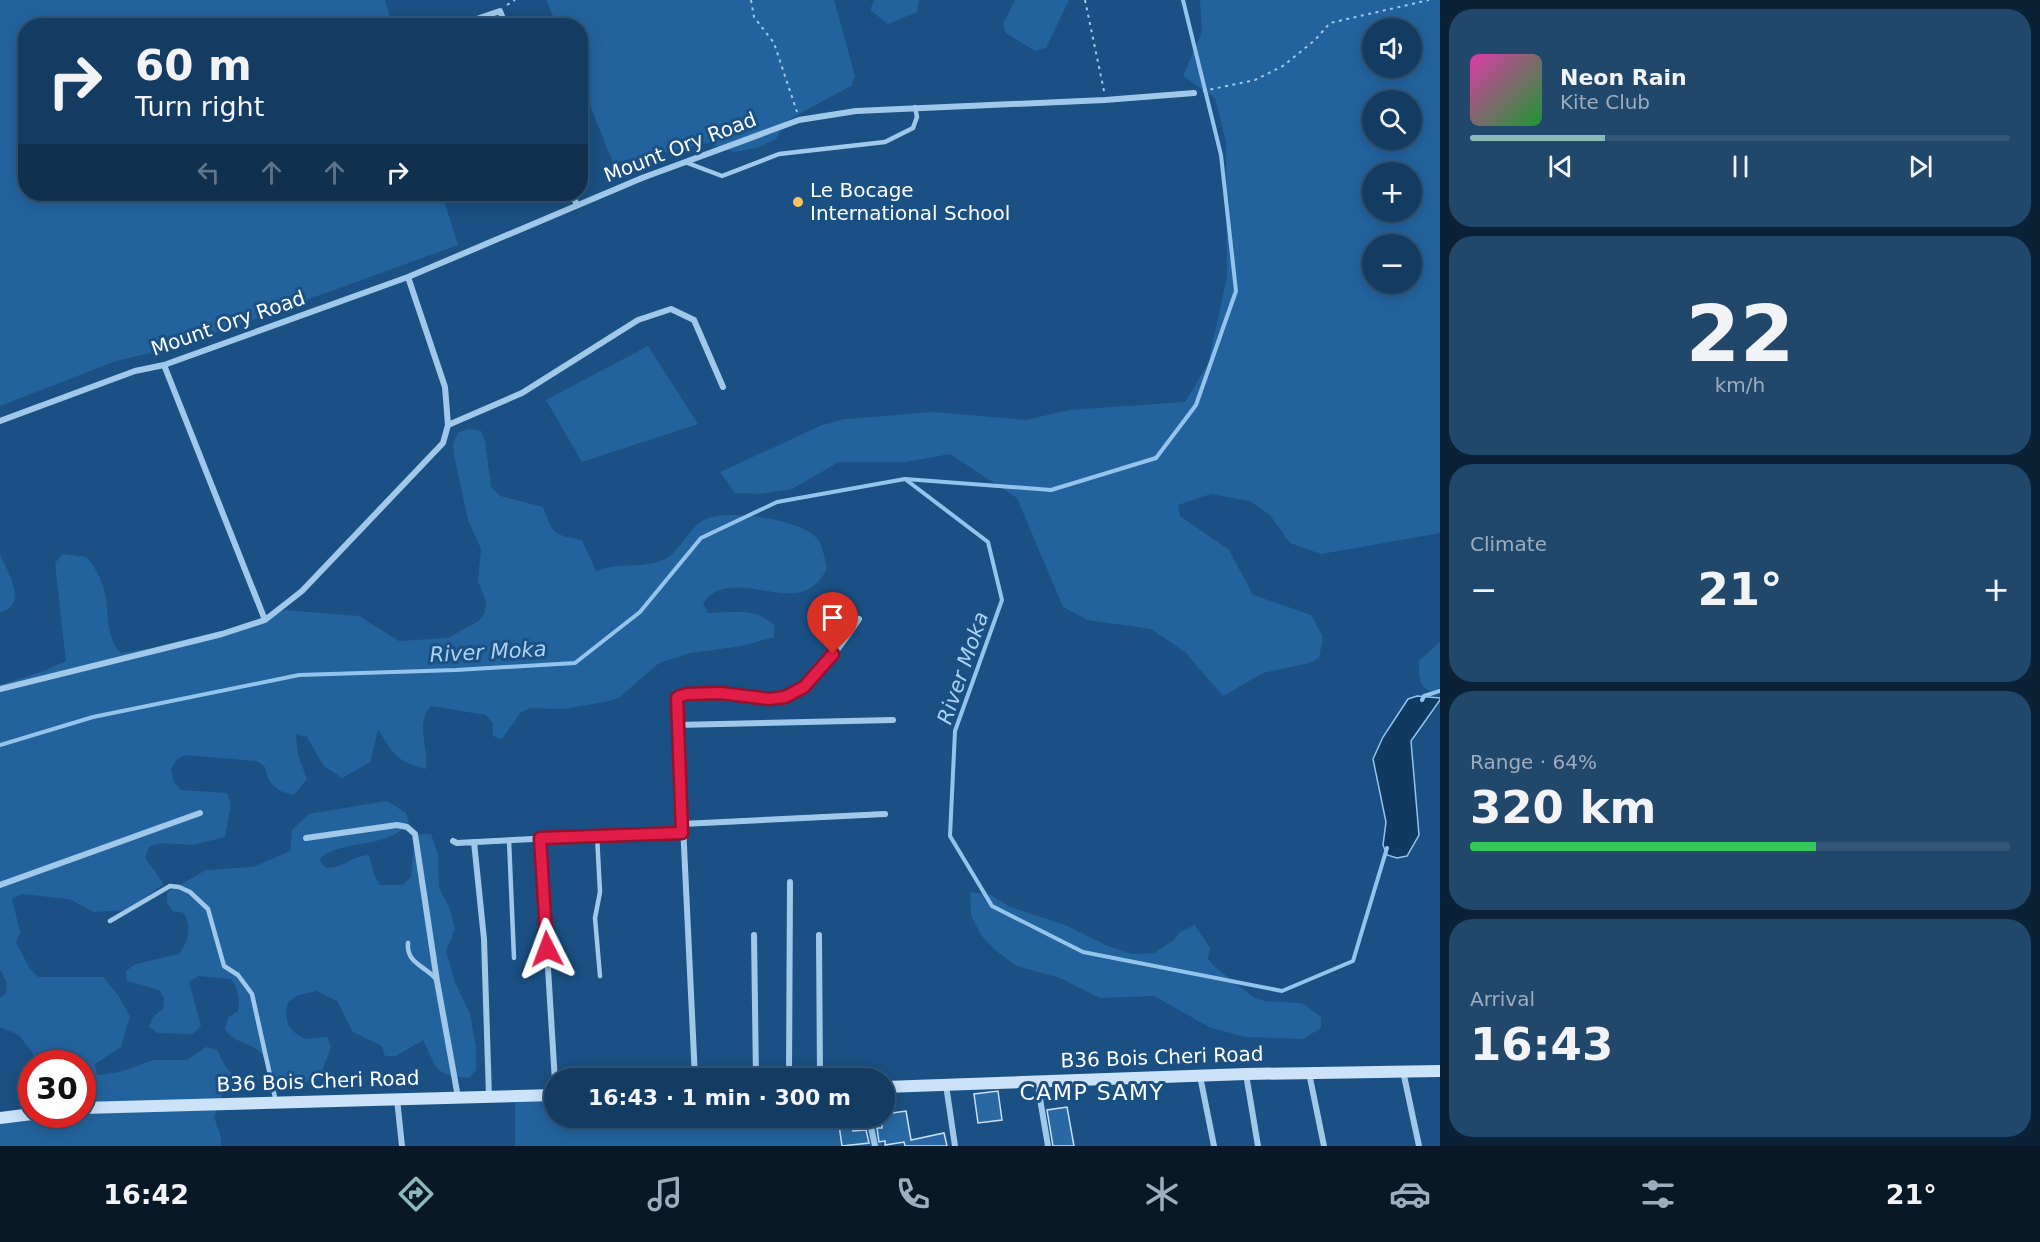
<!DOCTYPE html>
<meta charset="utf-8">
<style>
:root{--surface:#143c62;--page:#21476b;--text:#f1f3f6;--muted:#9dadbe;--line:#335677;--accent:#8bbbb9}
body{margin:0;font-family:"DejaVu Sans",sans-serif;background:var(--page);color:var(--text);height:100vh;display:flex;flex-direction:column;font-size:22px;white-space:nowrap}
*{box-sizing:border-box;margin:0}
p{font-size:20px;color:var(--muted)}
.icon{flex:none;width:33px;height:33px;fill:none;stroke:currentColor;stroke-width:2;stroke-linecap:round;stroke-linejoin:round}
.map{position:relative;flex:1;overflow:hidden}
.side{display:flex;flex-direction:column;gap:9px;padding:9px;background:#0b2136;width:600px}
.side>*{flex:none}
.guide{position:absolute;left:18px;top:18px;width:570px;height:183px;border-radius:24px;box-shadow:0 3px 15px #0003,0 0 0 2px var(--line);background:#143c62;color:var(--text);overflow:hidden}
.tools{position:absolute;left:1362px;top:18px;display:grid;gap:12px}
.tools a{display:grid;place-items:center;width:60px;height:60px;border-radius:50%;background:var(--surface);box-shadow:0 3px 15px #0003,0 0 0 2px var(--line);font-size:30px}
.speed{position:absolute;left:18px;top:1050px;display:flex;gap:12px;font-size:30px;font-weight:700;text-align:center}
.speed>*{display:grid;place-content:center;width:78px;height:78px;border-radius:50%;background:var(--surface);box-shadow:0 3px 15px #0003,0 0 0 2px var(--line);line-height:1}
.speed .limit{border:9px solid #d22;background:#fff;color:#111}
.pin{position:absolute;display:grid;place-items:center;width:51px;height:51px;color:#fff;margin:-62px -26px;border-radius:50% 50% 50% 0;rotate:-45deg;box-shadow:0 0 6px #0007}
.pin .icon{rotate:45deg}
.me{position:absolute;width:66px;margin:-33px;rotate:357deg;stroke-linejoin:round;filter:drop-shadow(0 0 4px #0008)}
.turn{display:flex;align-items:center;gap:21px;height:126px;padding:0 18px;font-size:27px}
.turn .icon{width:78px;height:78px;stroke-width:2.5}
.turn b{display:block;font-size:42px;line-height:51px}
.lanes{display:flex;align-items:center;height:57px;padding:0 18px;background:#0003;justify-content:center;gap:30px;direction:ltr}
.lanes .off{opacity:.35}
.big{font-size:45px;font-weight:700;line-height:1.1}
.side .card{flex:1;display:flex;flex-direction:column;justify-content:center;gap:9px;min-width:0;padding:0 21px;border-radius:24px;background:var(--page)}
.side .dial{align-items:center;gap:0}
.dial b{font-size:78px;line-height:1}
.song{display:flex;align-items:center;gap:18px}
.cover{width:72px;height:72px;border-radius:9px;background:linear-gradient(135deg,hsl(320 70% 55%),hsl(130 70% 35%))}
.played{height:6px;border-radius:3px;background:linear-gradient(90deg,var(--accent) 25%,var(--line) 25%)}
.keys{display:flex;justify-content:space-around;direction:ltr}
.heat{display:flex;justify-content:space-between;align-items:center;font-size:33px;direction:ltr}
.charge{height:9px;border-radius:4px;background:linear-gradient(90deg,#34c759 64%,var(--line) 0)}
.trip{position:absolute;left:544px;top:1068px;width:351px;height:60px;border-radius:30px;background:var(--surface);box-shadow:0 3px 15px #0003,0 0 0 2px var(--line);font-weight:700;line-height:60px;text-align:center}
.tab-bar{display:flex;height:96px;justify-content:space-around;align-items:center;background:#081827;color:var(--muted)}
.tab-bar .icon{width:42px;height:42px}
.tab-bar .current{color:var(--accent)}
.tab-bar b{font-size:27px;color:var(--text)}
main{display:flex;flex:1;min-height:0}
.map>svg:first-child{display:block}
.green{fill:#23639d;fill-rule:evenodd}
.water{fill:#113a62;stroke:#93c4ed;stroke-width:1.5}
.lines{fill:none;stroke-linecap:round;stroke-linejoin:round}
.stream{stroke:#93c4ed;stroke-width:4}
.building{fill:#2968a2;stroke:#c5e0f8;stroke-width:1.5}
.path{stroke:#a0c8eb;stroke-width:2;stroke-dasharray:3 4.5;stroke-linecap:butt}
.service{stroke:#a0c8eb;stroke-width:4.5}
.minor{stroke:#a0c8eb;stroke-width:6}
.secondary{stroke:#cce2f8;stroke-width:12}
.route-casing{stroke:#92132f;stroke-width:15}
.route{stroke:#e11d48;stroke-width:10}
.poi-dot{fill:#fdc25c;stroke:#1a5083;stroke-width:2}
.labels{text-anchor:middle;stroke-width:6;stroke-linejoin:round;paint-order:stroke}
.street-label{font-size:20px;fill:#fff;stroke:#1a5083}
.poi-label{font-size:20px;fill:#fff;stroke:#1a5083;text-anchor:start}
.water-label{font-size:21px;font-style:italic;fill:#abd1f3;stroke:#1a5083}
.quarter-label{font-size:22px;letter-spacing:1.5px;fill:#fff;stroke:#1a5083}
</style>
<main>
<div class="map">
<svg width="1440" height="1146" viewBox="0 0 1440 1146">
<rect width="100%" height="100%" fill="#1a5083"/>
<!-- green -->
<path class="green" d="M0,0H385L392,25L26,26V194H442L458,245L180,346L116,361L0,406Z
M546,0H834L855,76L851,86L786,121L776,139L756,148L734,152L708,143L613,163L581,83L580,26L557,25Z
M874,0H919L917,12L888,24L870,10Z
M1015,0H1069L1046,48L1035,51L1006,33L1003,24Z
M1200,0H1440V533L1321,554L1290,543L1270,515L1250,501L1211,494L1178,505L1180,516L1229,550L1253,595L1311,615L1323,637L1319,658L1309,663L1263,673L1223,696L1185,652L1151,629L1088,620L1063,607L1017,498L950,454L906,462H839L792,489L758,494L735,493L720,472L822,425L845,419L934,412L1026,420L1069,410L1185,402L1208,364L1227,277L1226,142L1215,98L1183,76L1202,32ZM1372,28H1412V68H1372ZM1372,100H1412V140H1372ZM1372,172H1412V212H1372ZM1372,244H1412V284H1372Z
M648,346L698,424L582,462L546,400Z
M468,429L481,431L485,441L491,487L500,496L543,507C553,535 554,535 582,540L596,571C618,562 641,569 663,560C679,554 688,527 706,519C728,509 806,519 819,541C823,548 825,560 827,568C801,626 734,560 703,603L708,613C734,613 754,606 775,626L774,637L742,646L690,653L659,663L620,697L609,701L564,709L531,708L521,712L502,739L493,736V724L486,715L431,706C415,723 429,748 426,769C395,761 395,755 378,730L370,762L342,778L324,766L307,737L296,734L298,755L307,779L294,795C277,792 268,784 265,767L257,761L185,755L176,760L171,770L174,782L181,790L227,793L231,804L225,837L193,845L160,843L149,847L145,858L164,884L127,910L94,912L69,899L21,894L12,899L20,932L16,942L30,969L38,977H103L118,995L130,1016L121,1047L95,1064L97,1075L120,1072L153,1060H187L206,1047L217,1050L227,1069L244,1084L224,1091L214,1117L221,1137V1146H0V1115L31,1107L32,1114H82V1064L40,1063L19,1035L0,1027V998L6,993L7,983L0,969V685L44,671L66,661L55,563L63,554L86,557C94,565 99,575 103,586C110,607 104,637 121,653L179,644L230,631L285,610L359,616L399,641L448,638L479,621L485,612L486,602L478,581L481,549L468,520L454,455L453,444L458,433Z
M0,555C8,572 29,605 0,612Z
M1440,642V693C1418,691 1419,679 1419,661Z
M387,801L406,813L409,823C385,851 339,838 319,860L326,868C344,868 351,856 369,855L374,875L380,885H403L411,877L414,843L419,834H431L438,855L439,888L449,907L455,929L446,951L455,982L470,1014L476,1048V1070L469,1078C434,1075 438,1070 423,1040L396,1056H385L382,1046L353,1032L337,1001L316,991L296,996L288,1003L286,1013L288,1025L295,1033L305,1039L327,1037L331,1047L319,1079C302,1083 278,1088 268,1069C265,1064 264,1055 260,1052C248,1041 235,1044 225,1029L228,1018L238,1011C240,998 239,990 231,979L198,976L189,982L201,1026L193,1034L158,1033L149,1027L153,1017L163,1009L164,998L159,990L127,981L126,971L136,964L179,954C188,941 192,927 184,913L173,911L167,903V892L206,870L253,867L290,851L292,830L309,814Z
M970,892L991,895L1010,907L1065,925L1108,946L1132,954L1154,953L1173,941L1180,932L1195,925L1210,948L1208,959L1215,967L1253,997L1265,1001L1302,1003L1321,1017V1028L1303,1039L1246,1037L1211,1028L1154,996L1100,998L1060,978L1017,966L996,951L981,935L971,915Z
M555,1100V1118H877L882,1146H515V1101Z"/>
<!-- water -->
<path class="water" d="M1417,696L1440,698V700L1411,741L1419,835L1407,856L1397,858L1387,855L1383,845L1386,822L1373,759L1383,737L1408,699Z"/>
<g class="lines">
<!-- stream -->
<path class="stream" d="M905,479L1051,490L1156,458L1196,405L1236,291L1221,155L1183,0
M1422,700L1424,696L1440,691
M0,745L93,717L299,675L456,670L575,663L640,612L701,538L777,502L905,479L988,542L1002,600L955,731L950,836L992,906L1083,952L1282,991L1353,961L1387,848"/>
</g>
<!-- building -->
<path class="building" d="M998,1091L1002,1120L978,1123L974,1094Z
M1067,1107L1074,1146H1053L1047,1110Z
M906,1111L911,1140L944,1133L947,1146H905L904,1142L885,1145V1141L879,1142L877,1128H882L881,1118H885V1114Z
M838,1118H851L853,1131L866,1130L869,1143L842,1146Z"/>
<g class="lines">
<!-- path -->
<path class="path" d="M751,0L754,17L774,43L797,112
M1085,0L1104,91
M507,5L515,0
M1203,91L1255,80L1283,66L1315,40L1330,23L1429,0"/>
<!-- service -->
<path class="service" d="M685,162L722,176L779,154L885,142L913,128L917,117L915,107
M597,835L600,892L595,918L600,976
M509,840L514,958
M110,921L170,886L179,887L190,892L208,909L224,966L238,975L252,994L276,1102
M408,943C406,963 425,966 436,979"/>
<!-- minor -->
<path class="minor" d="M456,26L500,11L506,26
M572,194L577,205
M164,365L265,620
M0,421L135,371L164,365L408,277L642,178L799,120L856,111L1105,100L1194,93
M448,425L522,393L638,320L671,309L694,320L723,387
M0,689L222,634L265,620L302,591L443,443L448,425L445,387L408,277
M677,725L893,720
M682,824L885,814
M306,838L397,825L407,827L415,834L437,981L458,1097
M540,838L555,1082
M453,841L457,843L611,835L682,833
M474,842L484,939L489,1097
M0,885L200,813
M754,935L756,1078
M819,935L820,1078
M1403,1071L1419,1146
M1309,1073L1324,1146
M1246,1074L1258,1146
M1200,1076L1214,1146
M695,1078L677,698C685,692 698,694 708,694C730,693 751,699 773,699C807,699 841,645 859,619
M789,1078L790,882
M1037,1081L1048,1146
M946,1085L955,1146
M397,1099L402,1146
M869,1118L875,1146"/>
<!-- secondary -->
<path class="secondary" d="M885,1087L1246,1074L1440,1071
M82,1108L555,1095
M0,1118L32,1114"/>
</g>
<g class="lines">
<defs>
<path id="route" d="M547,949L540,838L682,833L677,698L680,696L687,694L721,693L769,699L785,697L804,687L833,654"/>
</defs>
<!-- route casing -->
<use href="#route" class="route-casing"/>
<!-- route -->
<use href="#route" class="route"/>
</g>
<!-- markers -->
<circle class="poi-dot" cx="798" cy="202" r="6"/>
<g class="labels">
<!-- street labels -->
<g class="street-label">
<text transform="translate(680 147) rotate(-21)" y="7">Mount Ory Road</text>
<text transform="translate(228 323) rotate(-19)" y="7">Mount Ory Road</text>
<text transform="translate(1162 1057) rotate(-2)" y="7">B36 Bois Cheri Road</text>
<text transform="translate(318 1081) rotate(-2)" y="7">B36 Bois Cheri Road</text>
</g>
<!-- poi labels -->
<g class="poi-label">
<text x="810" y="197">Le Bocage<tspan x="810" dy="23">International School</tspan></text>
</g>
<!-- water labels -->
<g class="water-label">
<text transform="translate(488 652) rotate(-3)" y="7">River Moka</text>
<text transform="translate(963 668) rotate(-71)" y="7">River Moka</text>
</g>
<!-- quarter labels -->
<g class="quarter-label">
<text x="1092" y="1100">CAMP SAMY</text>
</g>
</g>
</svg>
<div class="tools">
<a><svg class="icon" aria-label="sound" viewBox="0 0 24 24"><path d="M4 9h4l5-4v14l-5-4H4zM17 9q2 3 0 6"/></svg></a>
<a><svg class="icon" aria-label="search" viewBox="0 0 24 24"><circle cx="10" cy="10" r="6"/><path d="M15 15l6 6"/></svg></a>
<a>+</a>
<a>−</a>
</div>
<div class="speed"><div class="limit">30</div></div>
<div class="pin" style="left:833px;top:654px;background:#d93025"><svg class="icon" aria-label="arrive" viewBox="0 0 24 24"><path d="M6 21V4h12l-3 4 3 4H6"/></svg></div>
<svg class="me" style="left:547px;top:949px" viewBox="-20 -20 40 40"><path d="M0-17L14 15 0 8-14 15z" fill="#e11d48" stroke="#fff" stroke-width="4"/></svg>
<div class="trip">16:43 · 1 min · 300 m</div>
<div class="guide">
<div class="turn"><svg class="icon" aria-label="right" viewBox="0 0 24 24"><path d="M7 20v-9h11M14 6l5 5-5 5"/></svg><div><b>60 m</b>Turn right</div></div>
<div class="lanes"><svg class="icon off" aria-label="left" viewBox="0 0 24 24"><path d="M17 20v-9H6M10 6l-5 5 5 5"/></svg><svg class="icon off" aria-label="ahead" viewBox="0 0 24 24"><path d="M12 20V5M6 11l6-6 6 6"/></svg><svg class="icon off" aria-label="ahead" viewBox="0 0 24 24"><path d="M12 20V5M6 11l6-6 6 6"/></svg><svg class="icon" aria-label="right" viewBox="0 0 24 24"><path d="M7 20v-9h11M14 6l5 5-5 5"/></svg></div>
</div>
</div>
<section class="side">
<div class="card">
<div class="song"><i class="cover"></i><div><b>Neon Rain</b><p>Kite Club</p></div></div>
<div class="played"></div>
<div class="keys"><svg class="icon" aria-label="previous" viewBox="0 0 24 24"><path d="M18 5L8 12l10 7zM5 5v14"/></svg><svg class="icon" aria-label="pause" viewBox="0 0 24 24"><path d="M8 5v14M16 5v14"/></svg><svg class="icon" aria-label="next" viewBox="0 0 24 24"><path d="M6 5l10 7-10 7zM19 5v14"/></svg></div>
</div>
<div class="card dial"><b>22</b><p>km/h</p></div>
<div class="card"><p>Climate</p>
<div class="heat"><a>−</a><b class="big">21°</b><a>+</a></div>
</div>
<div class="card"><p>Range · 64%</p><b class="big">320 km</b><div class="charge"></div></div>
<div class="card"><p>Arrival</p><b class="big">16:43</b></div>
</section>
</main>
<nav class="tab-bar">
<b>16:42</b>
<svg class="icon current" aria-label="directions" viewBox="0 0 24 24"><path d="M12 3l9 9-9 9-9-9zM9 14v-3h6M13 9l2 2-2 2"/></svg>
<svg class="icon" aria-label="music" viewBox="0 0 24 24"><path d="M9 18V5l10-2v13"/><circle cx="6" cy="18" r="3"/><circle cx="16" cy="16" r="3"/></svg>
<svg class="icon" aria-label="phone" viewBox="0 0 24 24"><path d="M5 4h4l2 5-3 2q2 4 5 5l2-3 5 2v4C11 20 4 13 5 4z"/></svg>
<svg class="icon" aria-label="climate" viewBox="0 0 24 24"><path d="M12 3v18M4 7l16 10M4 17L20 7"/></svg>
<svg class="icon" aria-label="car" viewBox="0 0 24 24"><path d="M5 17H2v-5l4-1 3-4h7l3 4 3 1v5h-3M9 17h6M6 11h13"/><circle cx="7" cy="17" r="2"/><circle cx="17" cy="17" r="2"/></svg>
<svg class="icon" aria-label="filters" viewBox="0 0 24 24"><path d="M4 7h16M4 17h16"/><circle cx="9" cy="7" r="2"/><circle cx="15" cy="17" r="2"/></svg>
<b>21°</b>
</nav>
